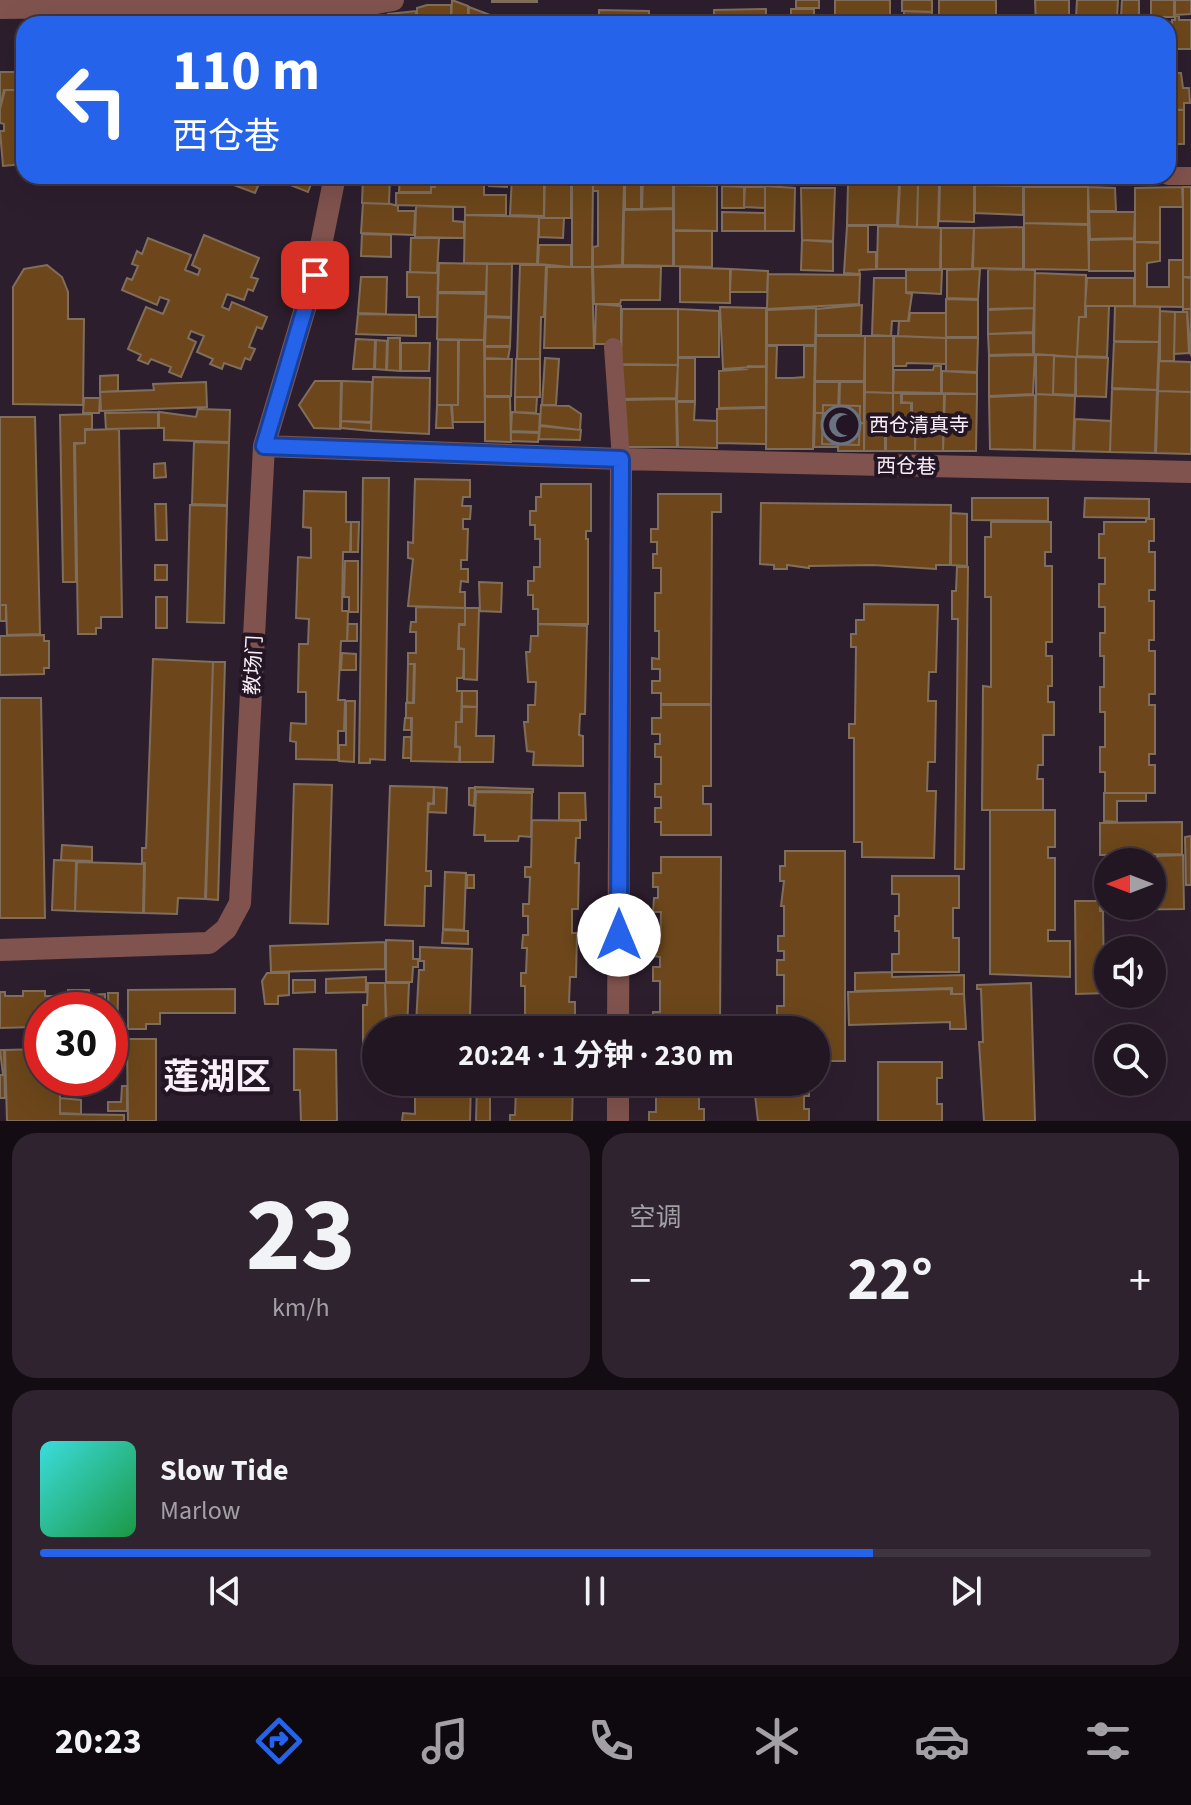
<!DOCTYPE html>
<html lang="zh">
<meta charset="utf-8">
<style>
:root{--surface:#221622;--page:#2e232f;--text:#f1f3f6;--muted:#a29fa5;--line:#3f3540;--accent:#2563eb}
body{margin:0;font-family:"Source Sans 3","Noto Sans SC",sans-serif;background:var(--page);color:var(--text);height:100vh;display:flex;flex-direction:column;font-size:30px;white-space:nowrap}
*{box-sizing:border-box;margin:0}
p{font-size:26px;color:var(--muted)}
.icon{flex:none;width:44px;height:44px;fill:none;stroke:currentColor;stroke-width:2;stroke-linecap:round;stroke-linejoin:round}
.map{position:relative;height:1121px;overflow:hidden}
.details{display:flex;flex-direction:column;gap:12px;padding:12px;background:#130c13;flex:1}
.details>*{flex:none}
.hud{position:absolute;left:16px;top:16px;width:1160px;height:168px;border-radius:24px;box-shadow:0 8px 32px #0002,0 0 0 2px var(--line);background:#2563eb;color:#fff;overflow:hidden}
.needle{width:52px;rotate:270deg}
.tools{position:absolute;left:1094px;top:848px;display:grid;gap:16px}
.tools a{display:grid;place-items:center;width:72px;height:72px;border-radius:50%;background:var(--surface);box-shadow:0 8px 32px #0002,0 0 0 2px var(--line);font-size:40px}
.speed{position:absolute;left:24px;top:992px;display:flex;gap:16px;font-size:40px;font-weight:700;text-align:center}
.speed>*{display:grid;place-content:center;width:104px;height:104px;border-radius:50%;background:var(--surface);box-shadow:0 8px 32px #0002,0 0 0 2px var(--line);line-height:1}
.speed .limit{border:12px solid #d22;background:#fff;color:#111}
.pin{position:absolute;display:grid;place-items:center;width:68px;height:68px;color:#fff;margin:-34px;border-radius:16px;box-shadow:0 4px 12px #0006}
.me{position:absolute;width:88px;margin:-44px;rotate:0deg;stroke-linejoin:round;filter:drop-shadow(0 0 6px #0008)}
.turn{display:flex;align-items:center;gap:28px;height:168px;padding:0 24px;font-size:36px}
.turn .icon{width:104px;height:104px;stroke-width:2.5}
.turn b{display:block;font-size:56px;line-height:68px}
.big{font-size:60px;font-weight:700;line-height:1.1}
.details .card{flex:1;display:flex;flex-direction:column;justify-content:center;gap:12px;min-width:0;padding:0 28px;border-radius:24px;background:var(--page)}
.details .dial{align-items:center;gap:0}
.dial b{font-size:104px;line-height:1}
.song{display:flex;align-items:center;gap:24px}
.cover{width:96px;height:96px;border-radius:12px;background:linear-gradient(135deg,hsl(180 70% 55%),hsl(140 70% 35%))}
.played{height:8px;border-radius:4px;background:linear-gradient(90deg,var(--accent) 75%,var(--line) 75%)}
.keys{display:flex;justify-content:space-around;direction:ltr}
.heat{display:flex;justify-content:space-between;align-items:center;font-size:44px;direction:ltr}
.details .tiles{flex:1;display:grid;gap:12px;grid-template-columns:1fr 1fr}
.card:last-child{grid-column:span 2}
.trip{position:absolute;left:362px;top:1016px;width:468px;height:80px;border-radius:40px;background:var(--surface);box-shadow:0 8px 32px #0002,0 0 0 2px var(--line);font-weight:700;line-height:80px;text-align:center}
.dock{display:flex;height:128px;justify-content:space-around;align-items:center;background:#0e090e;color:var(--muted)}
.dock .icon{width:56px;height:56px}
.dock .on{color:var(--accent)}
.dock b{font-size:36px;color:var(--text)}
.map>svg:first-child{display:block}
.building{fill:#6d471b;stroke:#806e5c;stroke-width:2}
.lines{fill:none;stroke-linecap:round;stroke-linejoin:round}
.service{stroke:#80534e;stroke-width:18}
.minor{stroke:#80534e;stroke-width:22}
.route-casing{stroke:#184099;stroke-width:20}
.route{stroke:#2563eb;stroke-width:14}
.labels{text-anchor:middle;stroke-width:8;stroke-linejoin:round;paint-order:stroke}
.poi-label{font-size:20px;fill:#f9eff9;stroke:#231524;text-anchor:start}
.street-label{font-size:20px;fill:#f9eff9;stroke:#231524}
.town-label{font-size:36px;font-weight:bold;fill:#f9eff9;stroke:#231524}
</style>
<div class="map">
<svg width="1191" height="1121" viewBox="0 0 1191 1121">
<rect width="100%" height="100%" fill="#2d1e2d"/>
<!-- building -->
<path class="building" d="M452,0L468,6V24H451Z
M492,0H537V2H492Z
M796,0H819V8H796Z
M835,0H890V24H835Z
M902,0H932V12L902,11Z
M939,0H996V24H939Z
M1035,0H1069V24H1036Z
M1077,0H1118L1117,17H1076Z
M1122,0H1139V17H1121Z
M1151,0H1174V17H1151Z
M1175,0H1191V14L1175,15Z
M427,5H451V24H417V8Z
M469,7L490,15V24H468Z
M766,9V24H714V10Z
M791,9H814V24H791Z
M599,10L649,11V24H592L599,23Z
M416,11V24H388V14Z
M904,11L932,12L931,24H904Z
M1175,16H1179V20H1191V49H1172V20H1175Z
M1122,17L1140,18V22H1171V50H1168V24H1122Z
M1076,18H1118V24H1076Z
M556,20V24H506Z
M0,72H24V92L21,90H4L0,107Z
M1168,73H1181L1183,88H1189L1190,103H1184V110L1168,109Z
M5,90H21L24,93V164L3,166L0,131H4V124L0,123V109Z
M1168,110H1184V144H1168Z
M210,176H232L258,186L255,193Z
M234,176H262L259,185Z
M268,176H314L308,192Z
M363,176H390L389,204L362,203Z
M400,176H431V192H399Z
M435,176H484V195H506V215H465V207L396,205V193H431V187H435Z
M489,176H507V187L489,186Z
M512,176H544V216L510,215Z
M550,176H571V218H544L545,179H550Z
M673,176V208L642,209L643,177Z
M572,181H593L592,267H572Z
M593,181H624L622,265L593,267V247L598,246V191H593Z
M625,181H641V209H625Z
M848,183L899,184L897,225H847Z
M900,184L918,185L917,227L898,226Z
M674,185L717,186V231L674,230Z
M918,185H939L938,227H917Z
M940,185H974V222L939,221Z
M975,185L1023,186V215L975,213Z
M722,186L744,187V208H722Z
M765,186L795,188L794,231H765Z
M745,187H765V208L744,207Z
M1024,187H1088V224L1024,223Z
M1088,187L1115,188L1116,211H1089Z
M1182,187L1183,207H1160V242H1135V188Z
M1183,187H1191V277H1183Z
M801,188H835L833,241L802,240Z
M363,203L391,204L398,206V211H415L414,235L361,233Z
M416,206L453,207V221L464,222V238L415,237Z
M673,209V266L623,265L624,210Z
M722,212L765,213V231H722Z
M1089,212H1135L1134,238L1090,239Z
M465,215L539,217L537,264L464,263Z
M539,218H564L563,238L539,237Z
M1024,223L1088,225L1089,270L1024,269Z
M847,226H868V252H876V269L859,270L860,274L844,273Z
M878,226L941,228L940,269H877Z
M1023,227V269L973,268L974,228Z
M941,228H974L972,269H941Z
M674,231H712V267L674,266Z
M362,234L391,235V257L361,256Z
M204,235L259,258L251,277L258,279L253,291L248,289L244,300L227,294L222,307L229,310L232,302L267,317L262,329L257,327L249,347L255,349L250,360L245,358L241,369L224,363L222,369L210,364L213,359L197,352L204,336L191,331L188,338L196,342L181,377L169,372L171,367L151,359L148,364L138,360L141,355L128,349L146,307L163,314L169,300L160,297L157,305L122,290L127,278L132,280L138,266L132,264L137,251L142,254L148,238L191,255L185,270L198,275L200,269L192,265Z
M411,238H439L437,273L410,272Z
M1134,239V271H1089V240Z
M802,240L833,242V271L801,270Z
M1135,242L1160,243V261L1147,263V287H1169V260H1183V307L1135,306Z
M539,245H571V267L538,264Z
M439,263L487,264L486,292H438Z
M487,264H512L511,317L486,316Z
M47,265L62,277L68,292V319H84L83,405L13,404V287L24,269Z
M520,265H546L544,317H541L540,359H517Z
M547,267H592L594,348H544Z
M593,267H661L660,300H621L620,304H594Z
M680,267L730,269V303L680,302Z
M731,269L768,271L767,292H730Z
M980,269L978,299L947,298V270Z
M988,269L1035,270L1034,308L988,309Z
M906,270H942L941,294L906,292Z
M407,272L438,273L437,317H419V297H407Z
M1035,273L1086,275L1085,317H1079L1077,357L1034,354Z
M768,274L860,275L859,304L767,309Z
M361,277H387L386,314L358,313Z
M1183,277L1191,278V309H1183Z
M874,278H906V293L912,294L908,321H892L891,336L872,335Z
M1087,278H1134V306H1085Z
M438,293L486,294L484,340L437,339Z
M946,299L978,300V337H946Z
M596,304L621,306V344H595Z
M862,305L861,335H816V309Z
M1086,306H1109L1107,357L1077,356L1079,317H1086Z
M1115,306L1160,307L1159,342L1114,341Z
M720,307L766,308V366L723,369Z
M816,308L815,345H767V310Z
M1034,308L1033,332L988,334V310Z
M622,309H678V365L621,364Z
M678,309L719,311V357H678Z
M1183,309H1191V356L1187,312H1183Z
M1160,311L1175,312L1174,361H1160Z
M1175,312H1187L1189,353L1174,354Z
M910,313H946V338L898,336L899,321H909Z
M358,314L416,315V336L356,334Z
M486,317L511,318L510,346H485Z
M1033,333V354L989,355L988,334Z
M816,336H865L864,381H815Z
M865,336H893V393L865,392Z
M894,336L946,338V364L907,363L906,366H894Z
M388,338H400V371L387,370Z
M946,338H978L977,372L946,371Z
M356,339L375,340L374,369H353Z
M376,340L387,341L386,370L375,369Z
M438,340H458V405H437Z
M459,340H484L485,422H453L452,405H458Z
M1114,342H1159L1157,390L1112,388Z
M401,343H430L429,371H401Z
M767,346H777L776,378H793L804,377V346H815L813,449H766Z
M485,347H510L508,359L485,358Z
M1035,355L1033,394L989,396V356Z
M1036,355H1054L1053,395L1036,394Z
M1054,356L1076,357L1075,395L1053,394Z
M1076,357L1108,358L1106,397L1076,396Z
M545,358L559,359L556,405H542Z
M678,358H695V401H677Z
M485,359H512L511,396H485Z
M516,359H540V397H515Z
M1159,361L1191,362V392L1158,391Z
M622,365H678L676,398L621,399Z
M748,366L766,367V407L719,408V371L747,369Z
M934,366H941V393L893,392L894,370H933Z
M942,371L977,373V394L942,393Z
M118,375V391L100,392V376Z
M373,377L430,378L429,434L371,431Z
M315,381H341L340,429L314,428L299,405Z
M342,381L372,382L371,422L341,421Z
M206,382L207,407L101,411L100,392L154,390L153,384Z
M815,382H839L838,413H815Z
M840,382H864V423L839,422Z
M1112,389L1157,390L1155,453L1110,452Z
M1158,391L1191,392V454L1156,453Z
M865,392L893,393V422H885V451H864Z
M893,393H901V403H911V419L915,420V451H886V423H893Z
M902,394H944L943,451H915L916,419H912V403L902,402Z
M945,394H977L976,451H943Z
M1036,394L1075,396L1073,451L1035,450Z
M1035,395L1034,450L990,449L989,397Z
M485,397H510L511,442L485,441Z
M515,397H537L536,413L515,412Z
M84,398H100L99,413H83Z
M676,399L677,447H622L624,400Z
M677,402H695L694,420L717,421V448L678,447Z
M437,405H451L453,428H436Z
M541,405L569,406L581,414L580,430L540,425Z
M823,405L860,406L859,445L822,444Z
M766,408V444L717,443V409Z
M198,409L230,410L229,442L164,440V428H159V412L196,417Z
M158,412V428L106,429L105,413Z
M512,412L540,414L539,432L511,431Z
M815,413H838L837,447H814Z
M92,414V429H85V443H74L76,582H63L60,415Z
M0,417H35L40,634L7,635L6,605H0Z
M1075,419L1111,421L1110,452L1074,451Z
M341,421L371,423V431L341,428Z
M839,423H864V451H838Z
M540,426L581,430L580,440L539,439Z
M119,429L122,617H101V628H96V634H78L75,444L85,443V430Z
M511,432L539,433L538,442L511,441Z
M194,442L229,443L227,505L192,504Z
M165,463L166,477L154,478V464Z
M363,478H389L385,760L370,759V763H359Z
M415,479L470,480V497H463L462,506H471L470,519H463V529H468L467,560H461V569H468V582L461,581L460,592H465V608L408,606L413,559L408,558V542L413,543Z
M541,484H591V531H586V539H588V624H538V609H533V595H528V581H534V567H540V539H535V525H530V511H536V497H541Z
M304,491L346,492V522H351L350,552H343L342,611H348L347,641H341L338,700H345L344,731H338V760L296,759V742L290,741L291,723L306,724V692H298L299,644H308L309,619L296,618L298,557L311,558V528L303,527Z
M658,494H721V512H712L711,704H661V693H652V681H660V669H652V658L659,659V631H655V593H661V568H653V554H657V542H651V529H658Z
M972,498H1048V521L972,520Z
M1085,498L1149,499V518L1084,517Z
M761,503L951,505L950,565H936V569L873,565L809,566V568L787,565V569H774V565L760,564Z
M155,504H166L167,540H156Z
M190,505L227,506L224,623L187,622Z
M951,513L967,514V566L951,565Z
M1146,519H1154V541H1149V552H1155V590H1149V601H1154V640H1149V651H1155V694H1149V705H1155V754H1149V765H1155V793H1105V772H1100V747H1105V712H1100V687H1104V656H1100V633H1105V607H1099V584H1105V558H1099V534H1104V522H1146Z
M351,522H359L358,552H351Z
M991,522H1051V552H1045V566H1052V642H1046V656H1052V686H1048V702H1054V735H1043V765H1038L1037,779H1043V810H982L983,686L991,687V597H985V537H991Z
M345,561H358V612H349V597H344Z
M155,565H167V580H155Z
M957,567H968L964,869H955L958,619H952V591H956Z
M479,582L502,583L501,612L480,611Z
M156,597H167V628H156Z
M864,604L938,605L936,672H929L928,701H936L935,762H928L927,791H936L934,858L862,857V842H854V738H849V724H855L856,647H851V634H856V620H864Z
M0,605H6V621H0Z
M416,607L465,608V624H459L458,649H464L463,678H457V691H462L461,722H456L455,747H460L459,762L411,761L412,718H406V703H414L415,664H408V653H416V632H410L411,622H416Z
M465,608H479L477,680L464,679V649L459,648V625H465Z
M348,624H357V641H347Z
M538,624L587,626L585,714H580L579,735L583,736V766L533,765L534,752L527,751L524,722H528V705H535L536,682H528L526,652H530L531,636H538Z
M44,635V641H49V668H44V674L0,675V636Z
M342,653L356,654V670H341Z
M153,659L213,662L205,899L178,898L177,914L144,913L145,863H142V848H146Z
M213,662H225L218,900L206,899Z
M408,664H414L413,703L407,702Z
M462,691H477V707L462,706Z
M0,698H41L45,918H0Z
M346,701H355L354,762L339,761V745H346Z
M661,705H711V786H703V804H711V835H661V822H655V808H661V797H655V784H661V757H655V744H660V734H652V718H661Z
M462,707H477L476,736H494L493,762H460V747L456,746V722H462Z
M405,718H411V730H404Z
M404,737H411V758H403Z
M294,784L332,785L328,924L290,923Z
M390,786L434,787L433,804L428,803L426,871H431V886H425L424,926L385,925Z
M434,787L447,788L446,813L428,812L429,804H434Z
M475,787L533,789V792L475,791Z
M469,788H475L474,806L469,805Z
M476,792L532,793L531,837L519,836L518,841H485V835H474Z
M559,793H585L586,820H559Z
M1104,793H1146V801H1117V822L1104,821Z
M990,810H1055V847H1048V858H1055V930H1048V941H1070V977L990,974Z
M532,820L580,821V838H576L575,863H579L578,909H572V933H577L576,977H570L569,1002H575V1030H525V986H521V973H526L527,948H522L523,935H528V916H523V904H529L530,877H525V867H531Z
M1182,822V854L1100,855V823Z
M1191,836V885H1186L1185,837Z
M62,845L92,847V861L61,860Z
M785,851H845V1061H816V1030H778H784V1020H777V1006H784V975H777V960H784V951H778V936H784V906H781L784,881H780V866H785Z
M1183,855L1184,909L1101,910L1100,866H1108V906H1152V865H1157V856Z
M661,857H721L720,1030H659V1026H653V1012H660V981H653V967H660V957L653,956V943H660L661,912H653L654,898H658V887H653V873H661Z
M54,860L76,861L75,911L52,910Z
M77,862L144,864L143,913L75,911Z
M445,872L466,873L464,930L443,929Z
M467,875H474V888H467Z
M892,876H959V908H953V938H959V972H892V954H899V931H895V916H899V894H892Z
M1075,901H1100V911H1103L1104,981H1108V993L1076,994Z
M443,930L468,931V944L442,943Z
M386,940L413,941V959H418V967H413L412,982H386Z
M385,942V969L271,972L270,946Z
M420,947L472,949L470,1016H467L466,1030H413V1023L416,1024L419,970H424V961H420Z
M892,972V977L964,975V994H952V988L855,991V973Z
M267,973H289V995L278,996V1004H265L262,981Z
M366,977V992L326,993V979Z
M293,980H315V992L293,993Z
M368,983H385L386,1030H376V1052H363V1005H367Z
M385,983H409L407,1030H387Z
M1031,983L1035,1121H984L979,1042H983L981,989H977V985Z
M235,989V1013H160V1024H146V1029H128V990Z
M951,989V994H964L966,1029H950V1022L849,1025L848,992Z
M68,990H89V995L105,994V1010H42V1032L34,1033V1027L0,1028V992H5V996H23V991H45V996H52L68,995Z
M108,993H118L117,1048H110Z
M479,1025H518V1030H479Z
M127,1039H156V1121H128Z
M110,1048H116V1066H111L110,1072Z
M42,1049V1078H60V1114L124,1115V1121H7L5,1050Z
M294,1049L336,1050L337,1121H301L300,1090H294Z
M0,1050H4L5,1098H0V1075H3Z
M878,1062H942V1078H937V1104H942V1121H878Z
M403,1082H471L470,1121H402L403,1113L415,1114V1087H403Z
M477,1082H490V1121H476Z
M511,1082H573L572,1121H510V1115H515L516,1088H511Z
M656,1082H703V1096H699V1109H704V1121H649V1112H656Z
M760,1082H809V1096H804V1109H809V1121H758L755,1095H760Z
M122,1086H127V1111H108V1102H121Z
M60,1098L81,1100V1114L60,1113Z"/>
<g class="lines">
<!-- service -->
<path class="service" d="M1168,176H1191
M828,177L1131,176
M613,347L621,459"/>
<!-- minor -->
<path class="minor" d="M0,8L371,4L393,0
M264,446L621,459L618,1030
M621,459L1191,472
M0,950L209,943L226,929L240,903L264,446L315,275L335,176
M618,1121V1082"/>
</g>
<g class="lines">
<defs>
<path id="route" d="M315,275L264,446L621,459L619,935"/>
</defs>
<!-- route casing -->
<use href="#route" class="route-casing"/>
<!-- route -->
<use href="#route" class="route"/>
</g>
<!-- icons -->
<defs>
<symbol id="mosque-ring" viewBox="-11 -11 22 22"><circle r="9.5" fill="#231524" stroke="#6b7280" stroke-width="1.5"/><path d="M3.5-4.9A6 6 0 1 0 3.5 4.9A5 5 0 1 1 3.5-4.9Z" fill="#6b7280"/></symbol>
</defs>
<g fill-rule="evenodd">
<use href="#mosque-ring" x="819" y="403" width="44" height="44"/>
</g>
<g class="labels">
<!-- poi labels -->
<g class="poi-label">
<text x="869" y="432">西仓清真寺</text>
</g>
<!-- street labels -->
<g class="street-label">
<text transform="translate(906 466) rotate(1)" y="7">西仓巷</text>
<text transform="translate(253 665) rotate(-87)" y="7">教场门</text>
</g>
<!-- town labels -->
<g class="town-label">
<text x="217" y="1089">莲湖区</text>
</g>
</g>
</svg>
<div class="tools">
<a><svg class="needle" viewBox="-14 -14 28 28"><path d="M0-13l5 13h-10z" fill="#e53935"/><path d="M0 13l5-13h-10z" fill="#a29fa5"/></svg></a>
<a><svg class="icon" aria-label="sound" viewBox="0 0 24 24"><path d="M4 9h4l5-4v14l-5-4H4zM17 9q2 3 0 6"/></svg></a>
<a><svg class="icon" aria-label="search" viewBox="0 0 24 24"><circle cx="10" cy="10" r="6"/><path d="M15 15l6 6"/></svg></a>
</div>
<div class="speed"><div class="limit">30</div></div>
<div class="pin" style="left:315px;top:275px;background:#d93025"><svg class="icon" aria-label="arrive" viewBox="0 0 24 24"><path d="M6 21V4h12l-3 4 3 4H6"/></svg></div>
<svg class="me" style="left:619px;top:935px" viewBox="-20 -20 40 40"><circle r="19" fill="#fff"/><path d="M0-13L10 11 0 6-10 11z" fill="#2563eb"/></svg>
<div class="trip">20:24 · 1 分钟 · 230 m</div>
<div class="hud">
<div class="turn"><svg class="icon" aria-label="left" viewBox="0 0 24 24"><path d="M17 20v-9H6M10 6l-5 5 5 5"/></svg><div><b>110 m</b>西仓巷</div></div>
</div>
</div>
<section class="details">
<div class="tiles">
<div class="card dial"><b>23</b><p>km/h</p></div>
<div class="card"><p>空调</p>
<div class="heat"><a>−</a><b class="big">22°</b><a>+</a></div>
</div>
<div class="card">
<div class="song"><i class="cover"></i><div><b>Slow Tide</b><p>Marlow</p></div></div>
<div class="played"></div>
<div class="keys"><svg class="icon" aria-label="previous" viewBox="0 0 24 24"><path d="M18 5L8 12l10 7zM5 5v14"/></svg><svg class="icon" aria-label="pause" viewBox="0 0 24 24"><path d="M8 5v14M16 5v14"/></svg><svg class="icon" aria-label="next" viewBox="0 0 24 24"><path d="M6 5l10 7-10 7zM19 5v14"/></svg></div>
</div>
</div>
</section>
<nav class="dock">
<b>20:23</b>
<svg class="icon on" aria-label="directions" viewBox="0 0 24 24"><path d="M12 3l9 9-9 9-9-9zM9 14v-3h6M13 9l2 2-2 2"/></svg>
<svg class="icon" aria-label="music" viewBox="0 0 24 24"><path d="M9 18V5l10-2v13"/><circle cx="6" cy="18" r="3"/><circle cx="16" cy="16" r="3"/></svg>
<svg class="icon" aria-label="phone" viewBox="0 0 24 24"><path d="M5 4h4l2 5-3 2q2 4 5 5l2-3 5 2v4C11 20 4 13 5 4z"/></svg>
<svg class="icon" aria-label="climate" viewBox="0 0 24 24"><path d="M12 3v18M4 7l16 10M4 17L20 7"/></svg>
<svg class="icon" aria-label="car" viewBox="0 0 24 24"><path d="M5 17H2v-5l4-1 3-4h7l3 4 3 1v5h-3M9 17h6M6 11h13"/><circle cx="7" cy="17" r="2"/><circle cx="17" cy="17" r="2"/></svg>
<svg class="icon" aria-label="filters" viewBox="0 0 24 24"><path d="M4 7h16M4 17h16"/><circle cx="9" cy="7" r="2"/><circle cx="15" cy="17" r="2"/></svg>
</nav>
